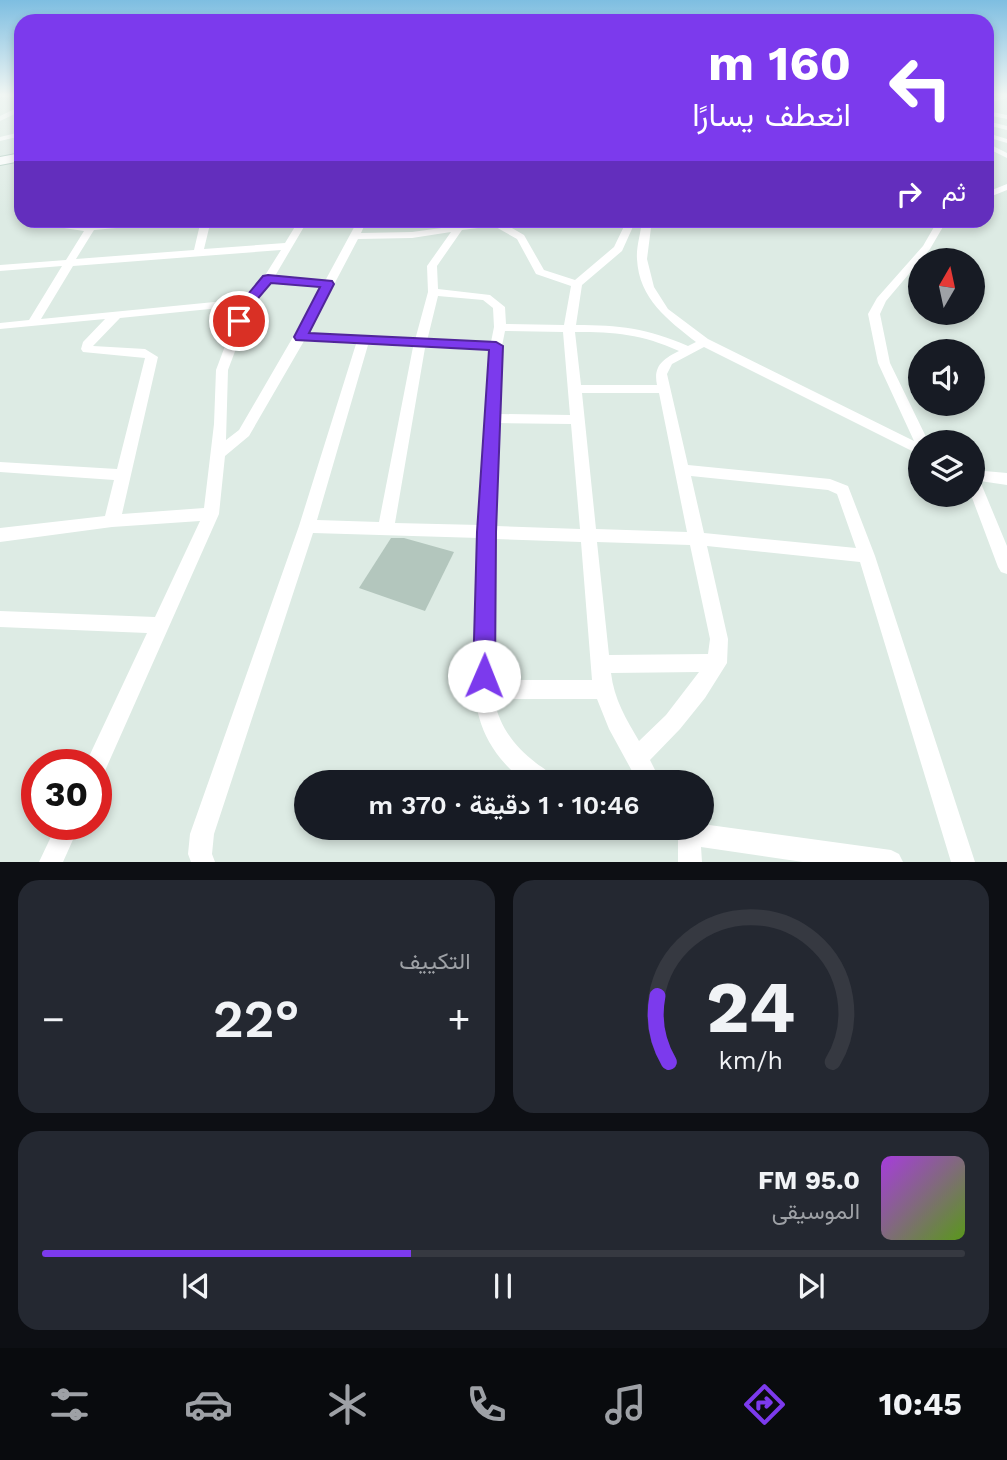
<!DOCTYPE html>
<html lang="ar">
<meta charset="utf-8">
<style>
:root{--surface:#171b24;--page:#242831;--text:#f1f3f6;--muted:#9ea1a6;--line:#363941;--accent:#7c3aed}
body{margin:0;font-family:"Work Sans",Vazirmatn,sans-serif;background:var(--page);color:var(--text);direction:rtl;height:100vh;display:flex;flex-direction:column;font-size:26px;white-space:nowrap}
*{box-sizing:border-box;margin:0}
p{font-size:23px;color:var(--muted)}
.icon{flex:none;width:38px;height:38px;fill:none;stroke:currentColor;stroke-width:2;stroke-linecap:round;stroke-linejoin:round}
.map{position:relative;height:862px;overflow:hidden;direction:ltr}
.details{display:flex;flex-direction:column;gap:18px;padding:18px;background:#0d0f14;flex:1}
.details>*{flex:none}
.banner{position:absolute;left:14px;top:14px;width:980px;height:214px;border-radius:21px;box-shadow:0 4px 10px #0003;direction:rtl;background:#7c3aed;color:#fff;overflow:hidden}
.needle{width:46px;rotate:9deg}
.fabs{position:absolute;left:908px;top:248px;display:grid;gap:14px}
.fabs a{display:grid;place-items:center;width:77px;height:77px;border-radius:50%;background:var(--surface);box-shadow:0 4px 10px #0003;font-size:35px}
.speed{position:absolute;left:21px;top:749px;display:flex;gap:14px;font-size:35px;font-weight:700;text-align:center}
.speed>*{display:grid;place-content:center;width:91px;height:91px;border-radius:50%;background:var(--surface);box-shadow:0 4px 10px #0003;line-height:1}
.speed .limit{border:10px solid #d22;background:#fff;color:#111}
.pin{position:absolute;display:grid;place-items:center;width:60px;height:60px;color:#fff;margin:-30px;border:4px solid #fff;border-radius:50%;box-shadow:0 2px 7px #0007}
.me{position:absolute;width:77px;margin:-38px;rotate:1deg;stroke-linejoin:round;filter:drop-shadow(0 0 5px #0008)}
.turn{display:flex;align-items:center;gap:24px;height:147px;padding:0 28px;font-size:32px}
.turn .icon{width:91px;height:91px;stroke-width:2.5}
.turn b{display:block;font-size:49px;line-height:60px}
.then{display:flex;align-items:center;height:66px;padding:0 28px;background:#0003;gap:14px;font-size:26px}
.big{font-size:52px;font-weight:600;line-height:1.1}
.details .tile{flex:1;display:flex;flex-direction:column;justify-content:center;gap:10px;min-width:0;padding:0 24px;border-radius:21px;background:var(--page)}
.details .dial{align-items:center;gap:0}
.dial svg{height:182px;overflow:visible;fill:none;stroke:var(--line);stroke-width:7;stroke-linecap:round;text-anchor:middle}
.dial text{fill:var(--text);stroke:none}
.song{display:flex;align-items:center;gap:21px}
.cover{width:84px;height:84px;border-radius:10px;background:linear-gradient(135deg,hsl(280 70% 55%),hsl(90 70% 35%))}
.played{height:7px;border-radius:4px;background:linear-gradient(90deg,var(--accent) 40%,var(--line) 40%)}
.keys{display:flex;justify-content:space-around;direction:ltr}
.heat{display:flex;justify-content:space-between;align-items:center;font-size:38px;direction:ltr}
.details .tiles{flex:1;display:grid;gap:18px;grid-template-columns:1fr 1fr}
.tile:last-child{grid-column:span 2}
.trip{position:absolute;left:294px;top:770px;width:420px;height:70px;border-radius:35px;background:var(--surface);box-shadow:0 4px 10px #0003;font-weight:600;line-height:70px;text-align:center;direction:rtl}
.dock{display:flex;height:112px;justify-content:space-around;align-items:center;background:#090b0e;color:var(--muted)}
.dock .icon{width:49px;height:49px}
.dock .active{color:var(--accent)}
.dock b{font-size:32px;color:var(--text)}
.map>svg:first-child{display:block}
.building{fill:#b3c6bd}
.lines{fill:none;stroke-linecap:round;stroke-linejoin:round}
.secondary-casing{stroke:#b0ccc0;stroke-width:2}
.street{fill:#fff;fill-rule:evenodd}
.secondary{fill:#fff;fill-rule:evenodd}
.route{fill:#7c3aed;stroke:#51269a;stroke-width:2}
</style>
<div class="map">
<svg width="1007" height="862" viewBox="0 0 1007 862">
<rect width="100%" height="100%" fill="#ddebe4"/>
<!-- building -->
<path class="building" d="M391,538H404L454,552L425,611L359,588Z"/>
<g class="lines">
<defs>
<path id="secondary" d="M21,153V161L0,165V157Z"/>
</defs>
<!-- secondary casing -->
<use href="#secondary" class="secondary-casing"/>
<!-- street -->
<path class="street" d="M0,94H21V97H0Z
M1007,94V98L987,103V99Z
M21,106V111L0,121V116Z
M987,111L1007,115V119L987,115Z
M987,121L1007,126V130L987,125Z
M21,132V136L0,141V137Z
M987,133L1007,139V143L987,137Z
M987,143L1007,153V158L987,148Z
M1007,184V190L987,198V192Z
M63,220H73L72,224L79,226L138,220H176L172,223L94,230L76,259L194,250L201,220H211L204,249L285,243L299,220H308L275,276L325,281L358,220H367L361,233L412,232L456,226L461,222C469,226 505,220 518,220L505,224L524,235L544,270L575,280L614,247L627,220H636L622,251L582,285L576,325C619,325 647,328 688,346L696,342C668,320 639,299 637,259C636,247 641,233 642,220H652L647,259L654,287L668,309L708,339L914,441L878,363L868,314L877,298L923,246L938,220H947L930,249L886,301L880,314L890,363L929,443H920V455L704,347L672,364L667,374L688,465L830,479L848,486L875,556L975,862H951L860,562L707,546L728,639L727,663L705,698L680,729L650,760L661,782H638L609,729L597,699H494C499,726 514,746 536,763C544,769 551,772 555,782H525C467,737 472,687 475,620C477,593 478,565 479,538L313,533L214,834L212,854L215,862H191L188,854L190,834L299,526L356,344L304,341L249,436L225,456L219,514L104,773L96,776V765H85L147,633L0,627V611L155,617L200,521L112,527L0,542V528L105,516L114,480L0,472V462L117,469L145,358L83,352L81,349L83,342L105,319L0,329V323L29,320L62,266L0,271V265L66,260L84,231L64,228ZM494,226L517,239L536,274L571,286L564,325L506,324L505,307L490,295L438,289L437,266L462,230ZM451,232L427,266L428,292L415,340L308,334L358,239L412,238ZM281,250L264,277L245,299L41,319L73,266ZM271,282L322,287L239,430L226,440L228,370L253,303ZM438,296L483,300L493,308L494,327L491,342L427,341ZM240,306L216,370L214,424L204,508L122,514L158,357L145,349L93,346L120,318ZM505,331L563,332L570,415L500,414L502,346ZM575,332C616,332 641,334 679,351C663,359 653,366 657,385H581ZM368,345L413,347L379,522L317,520ZM425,348L490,350L480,525L395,523ZM582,393H659L687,532L596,529ZM499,423L571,424L580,529L496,526ZM691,476L828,490L837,494L856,548L704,533ZM495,539L581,542L592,680H493ZM597,542L690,545L710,639L708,654L609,655ZM699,672L666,715L639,741C626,719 614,699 611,673Z
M973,470L1007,473V485L980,481L1007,546V574L1001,572L998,567L971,495H973Z
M57,824H80L63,862H39Z
M702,824L891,850L899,854L903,862H803L701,847L702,862H678V838L673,828H702Z"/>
<!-- secondary -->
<use href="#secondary" class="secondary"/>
</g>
<!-- sky -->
<linearGradient id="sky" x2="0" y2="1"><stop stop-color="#7ebee1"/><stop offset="0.44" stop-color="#f0f6f3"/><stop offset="1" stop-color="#f0f6f3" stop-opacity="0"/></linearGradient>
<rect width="1007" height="215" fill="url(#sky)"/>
<!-- route -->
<path class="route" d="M268,275L332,281L334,284L309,333L496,342L503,346L496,532L495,676L492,684L484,687L476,684L473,676L477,532L489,350L296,340L294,337L320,287L271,283L254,303L244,324H234L232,321L244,299L263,276Z"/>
</svg>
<div class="fabs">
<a><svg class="needle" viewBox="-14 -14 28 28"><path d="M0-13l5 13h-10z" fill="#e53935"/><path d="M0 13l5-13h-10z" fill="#9ea1a6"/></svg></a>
<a><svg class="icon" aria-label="sound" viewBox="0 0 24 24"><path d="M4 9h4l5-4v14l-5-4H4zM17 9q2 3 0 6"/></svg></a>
<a><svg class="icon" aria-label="layers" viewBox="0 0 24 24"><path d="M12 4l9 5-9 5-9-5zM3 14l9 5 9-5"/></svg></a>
</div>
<div class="speed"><div class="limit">30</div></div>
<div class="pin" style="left:239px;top:321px;background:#d93025"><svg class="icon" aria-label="arrive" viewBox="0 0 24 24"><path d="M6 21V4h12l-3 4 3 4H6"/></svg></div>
<svg class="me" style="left:484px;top:676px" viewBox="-20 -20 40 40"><circle r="19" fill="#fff"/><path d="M0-13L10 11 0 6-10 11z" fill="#7c3aed"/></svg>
<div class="trip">10:46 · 1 دقيقة · 370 m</div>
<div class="banner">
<div class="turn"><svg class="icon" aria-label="left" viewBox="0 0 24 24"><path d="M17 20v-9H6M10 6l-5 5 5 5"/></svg><div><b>160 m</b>انعطف يسارًا</div></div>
<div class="then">ثم<svg class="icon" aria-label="right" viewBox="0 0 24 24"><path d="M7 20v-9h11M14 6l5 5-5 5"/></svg></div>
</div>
</div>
<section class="details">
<div class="tiles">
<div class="tile dial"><svg viewBox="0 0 100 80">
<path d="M14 69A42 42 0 1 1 86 69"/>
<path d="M14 69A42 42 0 0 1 9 40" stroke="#7c3aed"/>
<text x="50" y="56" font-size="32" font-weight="700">24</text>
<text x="50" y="72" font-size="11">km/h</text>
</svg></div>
<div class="tile"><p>التكييف</p>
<div class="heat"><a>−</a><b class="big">22°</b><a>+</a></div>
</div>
<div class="tile">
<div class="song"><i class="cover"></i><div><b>95.0 FM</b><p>الموسيقى</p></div></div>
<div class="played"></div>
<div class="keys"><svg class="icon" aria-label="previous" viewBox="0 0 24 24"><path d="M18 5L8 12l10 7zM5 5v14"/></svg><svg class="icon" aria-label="pause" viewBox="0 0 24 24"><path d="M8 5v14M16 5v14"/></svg><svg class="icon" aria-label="next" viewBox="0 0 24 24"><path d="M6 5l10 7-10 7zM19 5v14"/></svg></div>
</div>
</div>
</section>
<nav class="dock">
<b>10:45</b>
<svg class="icon active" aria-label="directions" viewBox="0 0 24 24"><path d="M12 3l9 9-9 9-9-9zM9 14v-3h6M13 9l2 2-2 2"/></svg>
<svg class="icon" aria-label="music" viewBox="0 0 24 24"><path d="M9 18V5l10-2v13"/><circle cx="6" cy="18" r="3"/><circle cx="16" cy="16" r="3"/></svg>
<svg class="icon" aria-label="phone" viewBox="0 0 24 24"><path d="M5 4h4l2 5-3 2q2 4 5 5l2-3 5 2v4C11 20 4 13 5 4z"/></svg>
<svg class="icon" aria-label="climate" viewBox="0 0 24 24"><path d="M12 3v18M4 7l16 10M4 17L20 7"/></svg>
<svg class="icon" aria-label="car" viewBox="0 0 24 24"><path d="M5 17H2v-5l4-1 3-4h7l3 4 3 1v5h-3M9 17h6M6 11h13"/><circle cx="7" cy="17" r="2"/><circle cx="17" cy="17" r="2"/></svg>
<svg class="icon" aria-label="filters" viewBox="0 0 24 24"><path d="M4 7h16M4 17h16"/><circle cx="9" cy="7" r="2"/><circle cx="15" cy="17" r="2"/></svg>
</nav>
